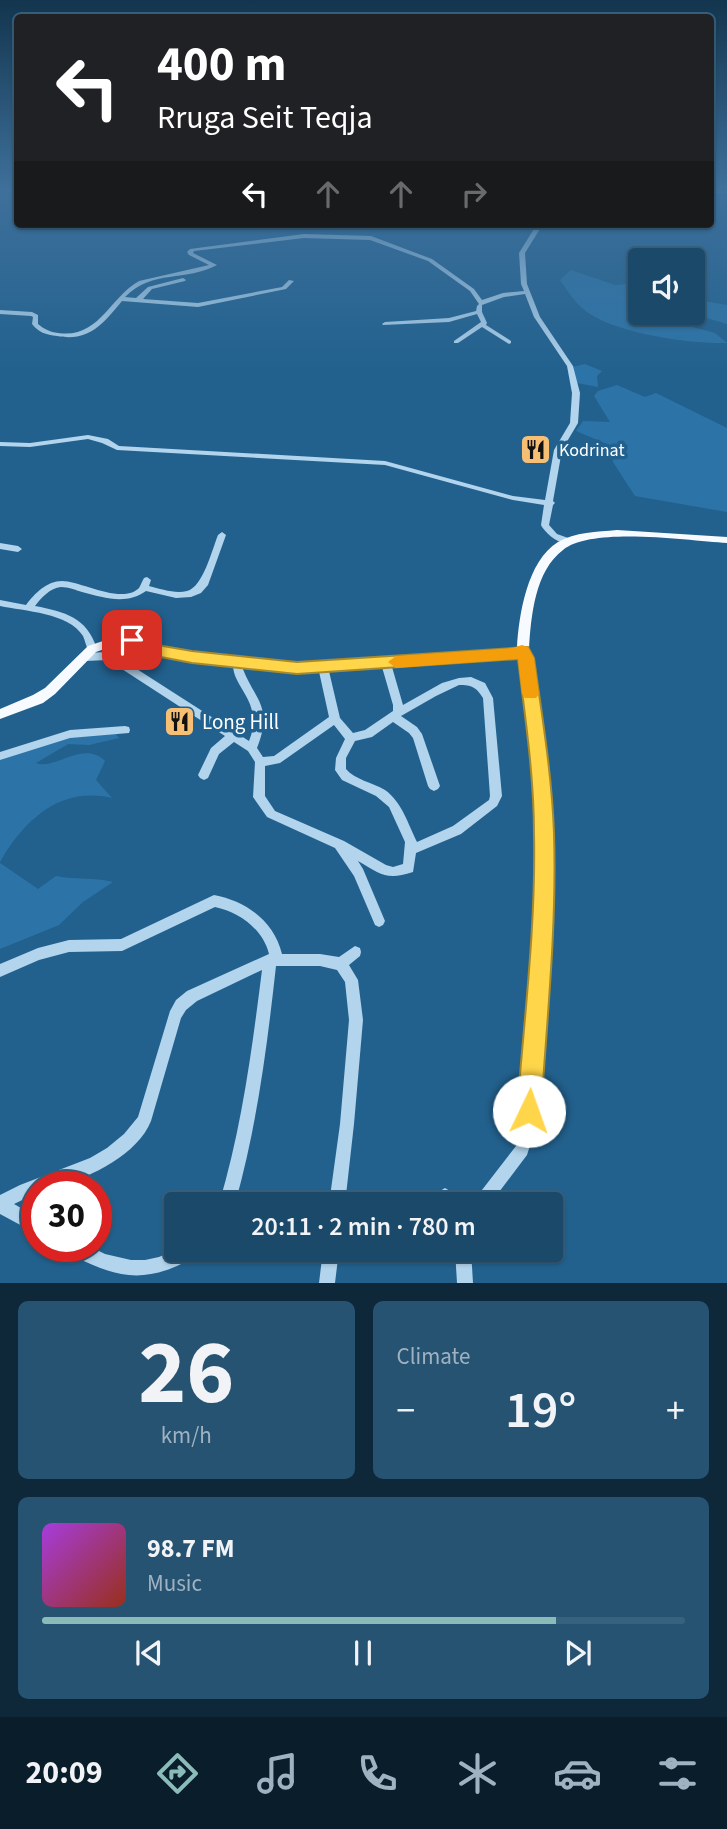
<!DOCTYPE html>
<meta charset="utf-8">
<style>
:root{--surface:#1a496a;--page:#275372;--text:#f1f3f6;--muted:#9fb2c1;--line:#38617e;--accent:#8bbbb9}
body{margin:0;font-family:"Source Sans 3",sans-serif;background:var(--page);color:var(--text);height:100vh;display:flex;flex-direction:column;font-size:26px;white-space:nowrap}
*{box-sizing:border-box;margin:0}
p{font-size:23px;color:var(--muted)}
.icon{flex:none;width:38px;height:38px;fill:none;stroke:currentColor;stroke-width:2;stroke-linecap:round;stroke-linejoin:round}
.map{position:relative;height:1283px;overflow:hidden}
.side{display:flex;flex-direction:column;gap:18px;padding:18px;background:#0e283a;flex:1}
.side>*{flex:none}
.hud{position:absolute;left:14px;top:14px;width:700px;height:214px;border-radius:7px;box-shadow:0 2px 5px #0004,0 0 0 2px var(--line);background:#202124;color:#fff;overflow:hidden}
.fabs{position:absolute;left:628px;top:248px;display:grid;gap:14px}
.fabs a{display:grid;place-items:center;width:77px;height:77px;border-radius:7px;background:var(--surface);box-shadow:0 2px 5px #0004,0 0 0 2px var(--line);font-size:35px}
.speed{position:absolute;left:21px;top:1171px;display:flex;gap:14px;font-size:35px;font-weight:700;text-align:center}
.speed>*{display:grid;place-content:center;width:91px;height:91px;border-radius:50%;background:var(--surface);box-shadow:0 2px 5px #0004,0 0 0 2px var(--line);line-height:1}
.speed .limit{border:10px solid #d22;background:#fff;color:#111}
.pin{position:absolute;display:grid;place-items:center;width:60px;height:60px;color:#fff;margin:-30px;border-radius:14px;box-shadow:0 4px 10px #0006}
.me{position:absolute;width:77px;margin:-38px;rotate:3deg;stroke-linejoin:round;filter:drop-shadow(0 0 5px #0008)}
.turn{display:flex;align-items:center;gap:24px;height:147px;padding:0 28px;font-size:32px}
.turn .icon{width:91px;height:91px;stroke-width:2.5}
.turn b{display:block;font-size:49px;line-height:60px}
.lanes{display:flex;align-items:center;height:66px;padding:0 28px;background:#0003;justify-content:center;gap:35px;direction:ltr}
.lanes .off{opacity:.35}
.big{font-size:52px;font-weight:600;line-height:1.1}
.side .card{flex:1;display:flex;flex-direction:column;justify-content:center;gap:10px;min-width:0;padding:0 24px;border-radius:10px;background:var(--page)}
.side .dial{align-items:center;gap:0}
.dial b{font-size:91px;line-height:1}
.song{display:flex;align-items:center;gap:21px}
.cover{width:84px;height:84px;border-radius:10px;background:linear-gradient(135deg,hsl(280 70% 55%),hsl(10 70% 35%))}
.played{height:7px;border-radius:4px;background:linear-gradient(90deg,var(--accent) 80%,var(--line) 80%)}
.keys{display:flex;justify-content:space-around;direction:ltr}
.heat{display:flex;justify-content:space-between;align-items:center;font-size:38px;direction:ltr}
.side .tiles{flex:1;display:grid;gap:18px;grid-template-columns:1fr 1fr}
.card:last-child{grid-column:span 2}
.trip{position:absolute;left:164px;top:1192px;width:399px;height:70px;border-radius:7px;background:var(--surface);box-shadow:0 2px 5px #0004,0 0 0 2px var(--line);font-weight:600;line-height:70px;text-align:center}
.menu{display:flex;height:112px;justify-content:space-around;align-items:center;background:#0a1d2a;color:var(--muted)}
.menu .icon{width:49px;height:49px}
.menu .on{color:var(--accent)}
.menu b{font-size:32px;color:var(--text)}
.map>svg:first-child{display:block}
.green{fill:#2c74a7}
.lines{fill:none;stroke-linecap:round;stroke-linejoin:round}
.minor{fill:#b2d4ec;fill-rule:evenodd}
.major{fill:#f7fbff;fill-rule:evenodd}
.wall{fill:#2b6893}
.shaded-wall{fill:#235578}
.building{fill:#3279ab;stroke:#235578;stroke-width:2}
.route{fill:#ffd54a;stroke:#a68a30;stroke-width:2}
.slow{fill:#f59e0b}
.labels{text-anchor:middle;stroke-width:7;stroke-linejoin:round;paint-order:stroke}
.far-poi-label{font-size:18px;fill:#fff;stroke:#22618e;text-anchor:start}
.poi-label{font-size:21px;fill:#fff;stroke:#22618e;text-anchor:start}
</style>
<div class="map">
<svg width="727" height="1283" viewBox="0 0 727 1283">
<rect width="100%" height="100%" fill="#22618e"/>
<!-- green -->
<path class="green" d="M571,270L615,285L640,283V313L715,333L727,343C690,344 606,333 580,306C572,299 566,288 560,280Z
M693,299L727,305V324L690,313H693Z
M585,364L602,371L597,376L598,387L577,383L572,367Z
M617,385L645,397L656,393L727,428V512L635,496L613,462L614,447L576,431L583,421L610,422L594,396L598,391Z
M115,733L119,738L89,745L68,744L36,763C53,771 84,739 105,761L96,780L112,798C60,786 24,820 0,862V759L71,737Z
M0,863L38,889L56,876C75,880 93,877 113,882L83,902L59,925L0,949Z"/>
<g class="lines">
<!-- minor -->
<path class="minor" d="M710,191H727V193H711Z
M537,224H543L525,253L527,284L540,317L573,366L580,393L578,423L562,450L553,501L555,503L553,505L549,525L557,534L571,539L572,541L571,543C558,544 550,537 542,527L541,525L544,505L513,500L385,465L117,450L102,443L88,439L30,447L0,446V442L30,443L88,435L108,439L119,446L385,461L513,496L545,500L554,450L570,423L572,393L567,366L534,317L525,294L504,297L482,305V312L487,323L486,325L511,341V343L509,344L482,327L458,343H454V341L481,322L477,314L449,322L383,325L382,324L385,322L449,318L476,311L477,306L479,304L470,291L428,261L370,240L304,238L194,251L193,253L217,265C186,282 153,269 125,297L136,298L148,287L183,278L186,280L185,281L152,289L143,299L198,303L282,287L289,280L294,281L286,289L198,307L122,301C103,324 89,342 57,336C46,335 38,332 32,324L33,317L31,316L0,314V310L32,312L38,315V324C44,329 50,332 58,333C99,339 109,298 139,281L209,265L189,255L187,252L190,249L304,234L371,236L432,259L474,289L482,300L503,293L524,291L521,284L519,253Z
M222,532L226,535L208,585L201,593L191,597L176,598L146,591C127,605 104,598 82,592C76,590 68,587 61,587C50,588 41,598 35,606C65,612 87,617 97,649L95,651H89C86,647 85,640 83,636C69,613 24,611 0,606V600L26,605C35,593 47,581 62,581C81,581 122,605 139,588C141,585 142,581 144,578L147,577L151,580L149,586C161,589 175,594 187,591C203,587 212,550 218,535Z
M0,543L18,546L22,549L18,552L0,549Z
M522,647L525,649L531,658C541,728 550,799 551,870C551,957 540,1043 535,1130L527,1155L490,1204H472L475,1199L516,1146L521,1130C526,1043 538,957 539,870C539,799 530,728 521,658L517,651Z
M108,652L115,655L249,741C266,700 227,685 234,660H240C251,699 275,702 257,748L263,757L274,756L329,717L318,667L320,664H326L328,667L340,718L353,733L365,730L393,711V705L382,667L384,664H390L392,667L403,705L442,683L459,678L471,677L485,683L493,698L502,796L497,806L461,834L416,853L413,872C386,881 381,874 358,861L363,869L385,921L383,925L379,927L375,925L354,876L335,848L267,817L253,797L255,762L248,751L234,742L219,754L208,778L204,780L200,778L198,775L211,748L225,736L108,660L85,661L80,657L85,653ZM459,685C472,685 476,687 483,698L490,796L489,800L453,826L417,842C408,824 402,802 385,790C372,782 355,780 346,769V758L355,741L372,737L393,722L409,733L413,738L428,786L430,789L434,791L438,789L440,786L422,734L417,727L401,716L436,696ZM334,725L345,739L336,758L335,770L342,780L376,796L389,807L405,842L403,864L393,867L386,865L344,841L275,811L265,796V766L280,763Z
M125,726L129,727L130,730L129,733L70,738L0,760V752L70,730Z
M214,895C246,901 274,921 282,954H320L339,957L355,946L360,948L361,952L360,956L349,965L358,980L363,1020L354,1124L345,1204H329L340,1124L349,1020L345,982L337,970L320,966H276C267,1047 257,1126 235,1204H219C242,1127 252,1049 262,970L197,1001L186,1010L181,1018L151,1121C138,1154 91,1177 59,1186C52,1187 44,1186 37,1186V1193L14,1204L37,1217V1234L0,1214V1195L20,1185L90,1158L107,1148L124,1134L138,1117L170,1011L176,1000L187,991L269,954C263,929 239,912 215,907L122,951L69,952L39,960L0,977V964L38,948L69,940L121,939Z
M445,1188L450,1191L457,1204H441L437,1196L440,1191Z
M64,1246H89L105,1254L131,1260H145L159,1257L177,1249L198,1250C195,1258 185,1262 177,1266C142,1281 119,1277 86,1262C77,1258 68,1255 64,1246Z
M323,1250H339L335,1283H319Z
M455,1250H471L473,1283H457Z"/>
<!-- major -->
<path class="major" d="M617,530L727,537V543C689,541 592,526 563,550C535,571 531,616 529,649L527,652L517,658L297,673L192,662L161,655L131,644L116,645L96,652L55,694L43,703L0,719V709L33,695L45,688L88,646L115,637L132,636L163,647L192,652L297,663L514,649L517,647C519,615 527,561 558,542C575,532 597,532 617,530Z"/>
</g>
<!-- wall -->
<path class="wall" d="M529,440L542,450L541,455L530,454L528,445Z
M166,716L190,718L191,723L182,731L167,721Z"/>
<!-- shaded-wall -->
<path class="shaded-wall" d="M190,718L191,723L182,731L180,726Z"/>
<!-- building -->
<path class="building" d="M529,440L541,443L542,450L531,449Z
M175,708L190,718L180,726L166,716Z"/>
<!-- sky -->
<linearGradient id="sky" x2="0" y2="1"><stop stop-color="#13354e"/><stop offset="0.51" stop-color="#3e709b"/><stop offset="1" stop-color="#3e709b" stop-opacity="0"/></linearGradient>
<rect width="727" height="371" fill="url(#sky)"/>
<!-- route -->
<path class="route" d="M132,634L163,646L192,651L297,662L528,647L534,658C542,716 552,775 554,833C557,926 547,1019 541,1111L537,1119L529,1123L520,1119L517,1111C524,1019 536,926 534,834C534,775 525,717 518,659L297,674L192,663L161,657L126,644L124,640L126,636Z"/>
<!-- slow -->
<path class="slow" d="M522,645L528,647L534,658L539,694L536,698H525L522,694L518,659L396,668L388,662L396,656L512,648Z"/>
<!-- icons -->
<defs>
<symbol id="restaurant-square" viewBox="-11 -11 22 22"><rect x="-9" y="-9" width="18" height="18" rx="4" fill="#f7bf74" stroke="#22618e"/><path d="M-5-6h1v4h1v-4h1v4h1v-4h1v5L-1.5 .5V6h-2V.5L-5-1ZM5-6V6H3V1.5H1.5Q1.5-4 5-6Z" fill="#111"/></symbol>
</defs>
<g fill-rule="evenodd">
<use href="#restaurant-square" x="518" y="432" width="35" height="35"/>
<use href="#restaurant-square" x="162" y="704" width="35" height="35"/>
</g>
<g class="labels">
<!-- far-poi labels -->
<g class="far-poi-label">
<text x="559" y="456">Kodrinat</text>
</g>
<!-- poi labels -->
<g class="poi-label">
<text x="202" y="729">Long Hill</text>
</g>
</g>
</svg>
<div class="fabs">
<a><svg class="icon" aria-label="sound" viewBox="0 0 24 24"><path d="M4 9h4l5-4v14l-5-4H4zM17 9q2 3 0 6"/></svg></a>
</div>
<div class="speed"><div class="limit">30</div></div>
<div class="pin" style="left:132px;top:640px;background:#d93025"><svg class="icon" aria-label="arrive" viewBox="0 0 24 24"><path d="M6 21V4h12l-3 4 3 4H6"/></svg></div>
<svg class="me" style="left:529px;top:1111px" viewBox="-20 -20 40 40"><circle r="19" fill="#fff"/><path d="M0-13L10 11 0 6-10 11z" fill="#ffd54a"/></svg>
<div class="trip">20:11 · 2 min · 780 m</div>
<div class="hud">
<div class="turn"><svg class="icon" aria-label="left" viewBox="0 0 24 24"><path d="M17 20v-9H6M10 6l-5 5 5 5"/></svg><div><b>400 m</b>Rruga Seit Teqja</div></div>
<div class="lanes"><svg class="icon" aria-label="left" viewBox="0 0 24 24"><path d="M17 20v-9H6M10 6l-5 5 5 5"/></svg><svg class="icon off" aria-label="ahead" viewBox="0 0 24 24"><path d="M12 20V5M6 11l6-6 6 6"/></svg><svg class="icon off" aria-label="ahead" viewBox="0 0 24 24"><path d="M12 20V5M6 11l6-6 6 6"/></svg><svg class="icon off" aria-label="right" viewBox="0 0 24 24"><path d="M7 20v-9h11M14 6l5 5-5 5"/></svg></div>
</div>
</div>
<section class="side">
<div class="tiles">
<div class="card dial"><b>26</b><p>km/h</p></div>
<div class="card"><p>Climate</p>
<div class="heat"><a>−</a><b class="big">19°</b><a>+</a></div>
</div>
<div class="card">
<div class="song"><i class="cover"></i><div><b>98.7 FM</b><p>Music</p></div></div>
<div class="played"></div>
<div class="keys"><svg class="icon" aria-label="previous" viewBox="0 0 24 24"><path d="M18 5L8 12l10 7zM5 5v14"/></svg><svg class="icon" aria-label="pause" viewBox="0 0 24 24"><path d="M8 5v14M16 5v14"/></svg><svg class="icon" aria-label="next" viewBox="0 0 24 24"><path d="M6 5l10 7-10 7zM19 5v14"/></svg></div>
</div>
</div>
</section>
<nav class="menu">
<b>20:09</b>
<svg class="icon on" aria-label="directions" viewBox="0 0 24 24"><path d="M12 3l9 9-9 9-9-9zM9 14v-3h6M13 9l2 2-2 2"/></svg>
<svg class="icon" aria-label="music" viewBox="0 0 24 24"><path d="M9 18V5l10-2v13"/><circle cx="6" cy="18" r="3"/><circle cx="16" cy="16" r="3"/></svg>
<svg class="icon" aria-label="phone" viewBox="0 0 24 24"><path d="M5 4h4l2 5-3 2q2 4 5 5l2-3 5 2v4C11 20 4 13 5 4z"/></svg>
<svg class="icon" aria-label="climate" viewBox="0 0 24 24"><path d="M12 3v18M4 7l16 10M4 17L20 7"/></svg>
<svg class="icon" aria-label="car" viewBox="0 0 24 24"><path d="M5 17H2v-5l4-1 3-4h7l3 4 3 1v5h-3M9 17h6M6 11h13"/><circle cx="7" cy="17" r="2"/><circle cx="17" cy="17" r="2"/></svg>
<svg class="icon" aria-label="filters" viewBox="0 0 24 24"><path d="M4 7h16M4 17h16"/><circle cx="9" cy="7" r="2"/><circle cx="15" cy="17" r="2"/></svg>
</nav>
